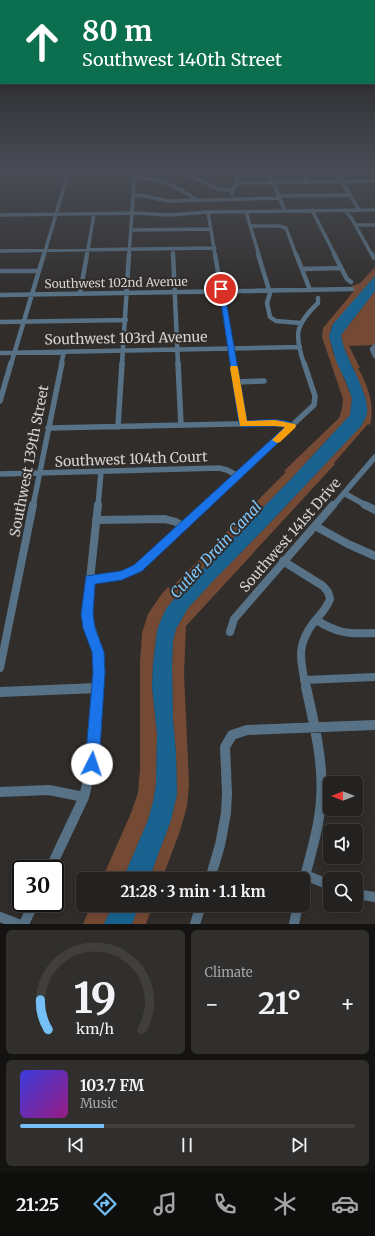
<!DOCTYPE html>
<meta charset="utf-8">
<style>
:root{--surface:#242220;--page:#302f2d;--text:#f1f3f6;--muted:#a3a4a5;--line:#413f3e;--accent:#74c0f6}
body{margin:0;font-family:Merriweather,serif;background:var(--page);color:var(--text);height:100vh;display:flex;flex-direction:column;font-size:15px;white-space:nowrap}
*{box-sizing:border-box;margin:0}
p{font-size:13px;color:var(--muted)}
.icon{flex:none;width:22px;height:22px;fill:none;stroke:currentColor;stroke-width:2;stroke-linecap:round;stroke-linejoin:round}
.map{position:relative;height:924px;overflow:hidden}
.side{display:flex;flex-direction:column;gap:6px;padding:6px;background:#141312;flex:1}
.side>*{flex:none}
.banner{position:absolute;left:0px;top:0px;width:375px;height:84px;box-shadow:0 2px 10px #0003,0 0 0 1px var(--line);background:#0b6e4f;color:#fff;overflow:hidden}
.needle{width:26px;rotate:270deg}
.fabs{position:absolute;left:323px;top:776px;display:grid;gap:8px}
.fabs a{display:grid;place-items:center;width:40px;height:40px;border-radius:6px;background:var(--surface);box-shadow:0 2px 10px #0003,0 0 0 1px var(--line);font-size:20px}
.speed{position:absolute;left:12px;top:860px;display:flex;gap:8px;font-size:20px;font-weight:700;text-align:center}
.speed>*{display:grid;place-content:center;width:52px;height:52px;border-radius:50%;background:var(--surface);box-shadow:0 2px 10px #0003,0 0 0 1px var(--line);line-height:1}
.speed .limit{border:2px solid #111;border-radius:6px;background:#fff;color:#111}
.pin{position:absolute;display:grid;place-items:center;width:34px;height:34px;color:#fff;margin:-17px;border:2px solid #fff;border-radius:50%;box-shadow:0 1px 4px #0007}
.me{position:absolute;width:44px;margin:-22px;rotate:4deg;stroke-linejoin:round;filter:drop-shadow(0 0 3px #0008)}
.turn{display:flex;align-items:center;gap:14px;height:84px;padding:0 16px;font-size:18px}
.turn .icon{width:52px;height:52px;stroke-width:2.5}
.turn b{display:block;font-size:28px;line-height:34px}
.big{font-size:30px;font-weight:700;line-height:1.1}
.side .card{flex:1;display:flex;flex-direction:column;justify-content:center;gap:6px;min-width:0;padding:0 14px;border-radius:6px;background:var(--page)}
.side .dial{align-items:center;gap:0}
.dial svg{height:104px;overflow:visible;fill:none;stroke:var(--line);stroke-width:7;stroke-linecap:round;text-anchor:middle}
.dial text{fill:var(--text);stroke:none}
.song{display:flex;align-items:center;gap:12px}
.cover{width:48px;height:48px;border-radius:6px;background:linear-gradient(135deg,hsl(240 70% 55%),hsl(310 70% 35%))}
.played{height:4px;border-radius:2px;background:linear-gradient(90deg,var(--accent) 25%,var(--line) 25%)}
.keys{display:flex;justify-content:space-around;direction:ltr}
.heat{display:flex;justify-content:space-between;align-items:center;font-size:22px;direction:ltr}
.side .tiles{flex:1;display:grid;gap:6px;grid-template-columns:1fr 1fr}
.card:last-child{grid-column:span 2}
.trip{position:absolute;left:76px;top:872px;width:234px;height:40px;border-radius:6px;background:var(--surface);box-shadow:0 2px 10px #0003,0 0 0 1px var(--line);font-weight:700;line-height:40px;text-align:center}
.menu{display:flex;height:64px;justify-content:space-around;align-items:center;background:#0e0e0d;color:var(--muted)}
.menu .icon{width:28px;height:28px}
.menu .current{color:var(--accent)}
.menu b{font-size:18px;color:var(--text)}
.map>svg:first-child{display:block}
.green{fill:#754a35}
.water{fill:#1a6390}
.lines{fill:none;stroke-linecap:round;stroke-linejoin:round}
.minor-far4{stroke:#577286;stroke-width:3.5}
.minor-far3{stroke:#577286;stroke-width:4.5}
.minor-far2{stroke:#577286;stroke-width:5.5}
.minor-far1{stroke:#577286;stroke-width:8}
.minor{stroke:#577286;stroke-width:10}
.route{fill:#1a73e8;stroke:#114b97}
.slow{fill:#f59e0b}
.labels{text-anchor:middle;stroke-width:4;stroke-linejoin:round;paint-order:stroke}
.far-street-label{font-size:12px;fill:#d5d3d2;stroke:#302d2b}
.street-label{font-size:14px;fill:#d5d3d2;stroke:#302d2b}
.water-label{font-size:15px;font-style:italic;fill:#80c8fc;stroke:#302d2b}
</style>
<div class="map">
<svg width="375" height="924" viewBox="0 0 375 924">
<rect width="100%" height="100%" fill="#302d2b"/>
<!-- green -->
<path class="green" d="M375,267V276L332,326L329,336L333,352L352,398L350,415L291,479L177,595L166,609L160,622L157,631L153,664L152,687L157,734L156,784L153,802L148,820L123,879H102L131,813L138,793L140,768V662L142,633L148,614L161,595L168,587L170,589L278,480L286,472L284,471L339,418L342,409L343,399L322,337L323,328L353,292L352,286L360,283Z
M375,291V345L349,346L360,368H358C368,386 375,405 370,425L368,424L334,463L335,464L186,626L184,673L189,784L187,806L180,831L162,879H149L171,820L177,794L176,753L173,719L172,666L173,641L176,629L188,608L213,581L266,527L362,425C363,421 366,418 367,414C370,392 344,358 341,335Z
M91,905H113L104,924H83Z
M139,905H153L146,924H132Z"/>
<!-- water -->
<path class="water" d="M375,276V291L341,335C344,359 370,391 367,414C366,418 363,421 362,425L266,527L213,581L188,608L176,629L173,641L172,666L173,719L176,753L177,794L171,820L149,879H123L148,820L153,802L156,784L157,734L152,687L153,664L157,631L160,622L166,609L177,595L291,479L350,415L352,398L346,382L336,361L329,336L333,324Z
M113,905H139L132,924H104Z"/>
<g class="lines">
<!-- minor-far4 -->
<path class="minor-far4" d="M170,170L197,179L218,189L231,190
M213,170L224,174H236
M268,170L285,211
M302,170L308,182
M335,170L359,210
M368,170L375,179
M0,175L2,170
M135,177C157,178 177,186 195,199
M238,183L375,181
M232,193V189L238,183L235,170
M134,195C147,195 158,200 171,201L279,198
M278,196L350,195
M312,210L335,255
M345,210L352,219L372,255
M208,212L215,255
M246,212L259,255
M0,215L136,213L169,215L208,212L375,210
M355,225H375
M250,226H279L286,228L296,255
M131,230L211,229
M173,249V255
M0,251L215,248
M44,255L69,170
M87,255L94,214
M129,255L135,170"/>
<!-- minor-far3 -->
<path class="minor-far3" d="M173,254L178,364
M215,254L233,364
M258,254L270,293L267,303L270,317L276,321L301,323
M296,254L310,290
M334,254L347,279L351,282
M372,254L374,258
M302,269L341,268
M0,271H39
M80,294L87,254
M0,295L352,289
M0,322L126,320
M375,346L372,349L375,356
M0,353L300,347
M11,364L44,254
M61,364L64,352
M122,364L129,254
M304,364C294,334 295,325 318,303V298"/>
<!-- minor-far2 -->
<path class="minor-far2" d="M178,363L181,425
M233,363L243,424
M236,382L264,381
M0,401L11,363
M118,427L122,363
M48,428L275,423L292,426
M0,474L219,468L227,470L238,476
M344,493L367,506
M33,506L62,363
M98,506L101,472
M205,506L314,405L315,396L304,363
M333,506L375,457"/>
<!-- minor-far1 -->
<path class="minor-far1" d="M365,505L375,510
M96,520L165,519L176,522L183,527
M315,526L348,544L375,556
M283,561L323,586L328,592L330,599C327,608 320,615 314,622C295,646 301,662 306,688
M90,579L122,575L138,568L206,505
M316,620C339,634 348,634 375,633
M230,632L234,619L333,505
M0,668L33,505
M304,680L375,677
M88,688H98
M97,688C98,673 99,659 96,644C94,631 88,623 87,608L98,505"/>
<!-- minor -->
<path class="minor" d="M0,692L98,688
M0,792L49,790L84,797
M50,869L84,797L92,764L97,687
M305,875L330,885
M210,879L220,845L226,813L227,793L225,747L232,735L247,730L375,725
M303,884C310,856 319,829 321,800C324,762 314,724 306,687
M356,894L375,897
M0,917L18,924
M24,924L34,903
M195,924L201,905
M294,924L298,905"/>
</g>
<!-- sky -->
<linearGradient id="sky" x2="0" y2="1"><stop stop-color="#1a1918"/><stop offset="0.57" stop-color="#484c55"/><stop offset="1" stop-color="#484c55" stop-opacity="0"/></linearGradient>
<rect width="375" height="299" fill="url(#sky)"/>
<!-- route -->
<path class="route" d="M219,288L224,289L247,421C258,420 289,417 296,426L142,571L122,580L95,584L93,614L95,628L104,652L105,672L99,764L97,769L92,771L87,769L85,764L93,672L92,652L83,628L81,614L86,576L121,571L134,565L285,427L275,426L243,427L239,424Z"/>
<!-- slow -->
<path class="slow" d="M231,366H237L238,368L247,421L275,420L295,424L296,426L295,428L280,442L277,443L272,440L285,427L275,426H240L230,368Z"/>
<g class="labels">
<!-- far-street labels -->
<g class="far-street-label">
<text transform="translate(116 283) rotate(-1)" y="4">Southwest 102nd Avenue</text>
</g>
<!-- street labels -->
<g class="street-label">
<text transform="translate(126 338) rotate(-1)" y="5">Southwest 103rd Avenue</text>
<text transform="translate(131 459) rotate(-2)" y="5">Southwest 104th Court</text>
<text transform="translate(29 461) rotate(-79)" y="5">Southwest 139th Street</text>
<text transform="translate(290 535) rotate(-49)" y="5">Southwest 141st Drive</text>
</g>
<!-- water labels -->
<g class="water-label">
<text transform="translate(216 550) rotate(-47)" y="5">Cutler Drain Canal</text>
</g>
</g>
</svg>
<div class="fabs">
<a><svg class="needle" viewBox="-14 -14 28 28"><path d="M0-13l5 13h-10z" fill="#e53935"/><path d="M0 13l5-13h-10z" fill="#a3a4a5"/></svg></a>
<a><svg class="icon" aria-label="sound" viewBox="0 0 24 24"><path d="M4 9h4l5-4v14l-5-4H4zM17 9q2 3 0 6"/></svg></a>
<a><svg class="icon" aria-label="search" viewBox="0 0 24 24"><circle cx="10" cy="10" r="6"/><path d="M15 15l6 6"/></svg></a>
</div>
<div class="speed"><div class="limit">30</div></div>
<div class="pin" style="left:221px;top:289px;background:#d93025"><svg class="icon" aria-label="arrive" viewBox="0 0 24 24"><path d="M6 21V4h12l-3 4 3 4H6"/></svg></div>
<svg class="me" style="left:92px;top:764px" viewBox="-20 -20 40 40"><circle r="19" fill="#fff"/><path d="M0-13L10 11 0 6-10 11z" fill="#1a73e8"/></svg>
<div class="trip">21:28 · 3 min · 1.1 km</div>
<div class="banner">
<div class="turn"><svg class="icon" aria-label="ahead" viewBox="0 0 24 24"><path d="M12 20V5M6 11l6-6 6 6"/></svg><div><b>80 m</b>Southwest 140th Street</div></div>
</div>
</div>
<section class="side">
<div class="tiles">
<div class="card dial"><svg viewBox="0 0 100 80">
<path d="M14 69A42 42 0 1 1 86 69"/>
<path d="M14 69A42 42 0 0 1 8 46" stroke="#74c0f6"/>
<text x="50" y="56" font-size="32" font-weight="700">19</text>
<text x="50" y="72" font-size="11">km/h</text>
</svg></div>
<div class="card"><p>Climate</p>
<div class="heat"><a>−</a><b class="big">21°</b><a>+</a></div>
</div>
<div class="card">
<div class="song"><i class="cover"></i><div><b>103.7 FM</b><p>Music</p></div></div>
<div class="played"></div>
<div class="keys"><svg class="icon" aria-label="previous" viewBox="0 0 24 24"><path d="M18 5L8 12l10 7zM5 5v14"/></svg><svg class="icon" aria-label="pause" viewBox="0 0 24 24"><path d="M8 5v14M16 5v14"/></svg><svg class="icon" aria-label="next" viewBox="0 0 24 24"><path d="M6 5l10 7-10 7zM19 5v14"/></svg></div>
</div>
</div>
</section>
<nav class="menu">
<b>21:25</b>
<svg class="icon current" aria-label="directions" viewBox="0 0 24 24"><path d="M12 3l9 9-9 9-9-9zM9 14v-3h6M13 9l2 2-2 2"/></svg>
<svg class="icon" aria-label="music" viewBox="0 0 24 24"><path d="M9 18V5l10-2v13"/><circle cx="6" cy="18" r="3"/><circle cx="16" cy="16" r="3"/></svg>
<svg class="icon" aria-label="phone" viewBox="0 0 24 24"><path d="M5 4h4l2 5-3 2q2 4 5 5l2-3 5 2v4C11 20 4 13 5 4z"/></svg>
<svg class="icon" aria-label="climate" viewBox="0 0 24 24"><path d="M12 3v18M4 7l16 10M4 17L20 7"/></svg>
<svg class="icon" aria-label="car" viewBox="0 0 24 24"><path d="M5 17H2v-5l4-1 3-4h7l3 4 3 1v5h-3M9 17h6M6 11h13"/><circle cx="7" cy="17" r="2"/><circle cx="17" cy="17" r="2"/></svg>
</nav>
